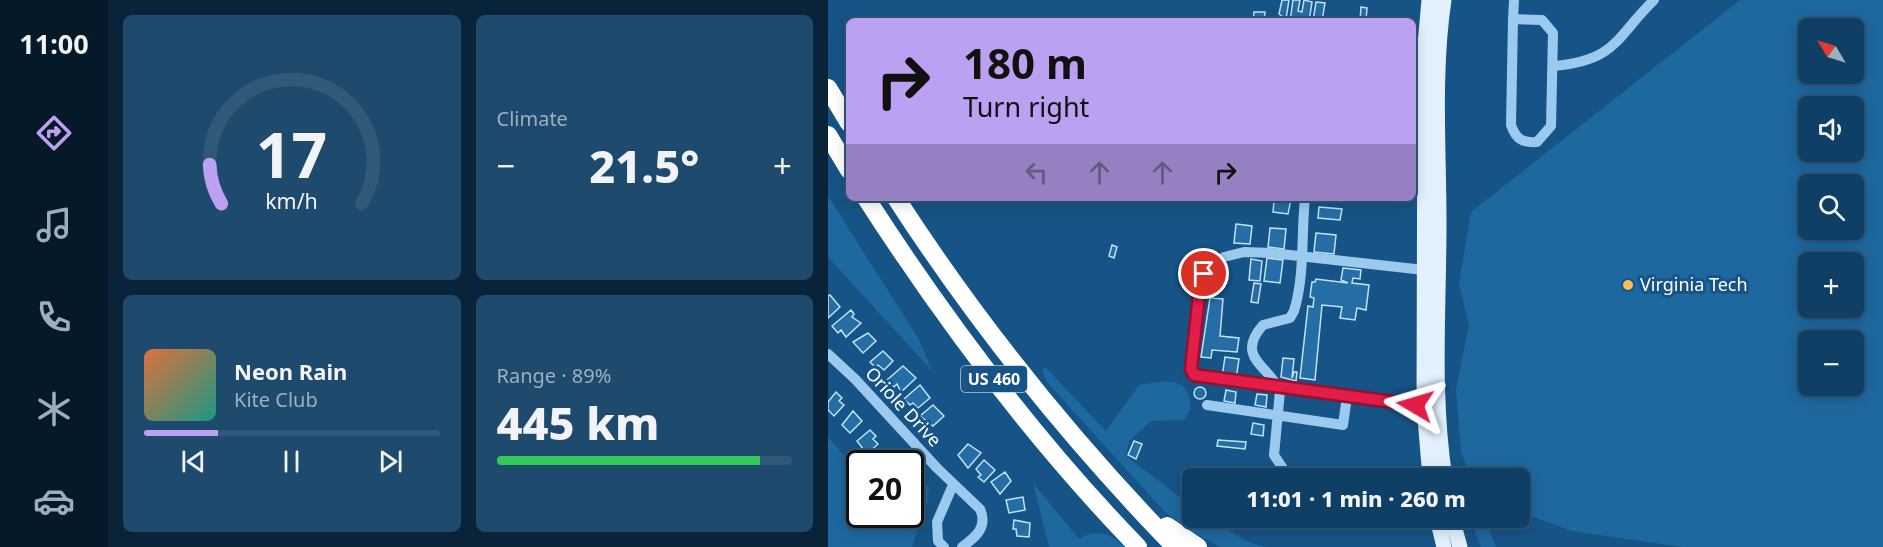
<!DOCTYPE html>
<meta charset="utf-8">
<style>
:root{--surface:#103f65;--page:#1e4a6e;--text:#f1f3f6;--muted:#9cafbf;--line:#305879;--accent:#bca0f2}
body{margin:0;font-family:"Noto Sans",sans-serif;background:var(--page);color:var(--text);height:100vh;display:flex;flex-direction:column;font-size:22px;white-space:nowrap}
*{box-sizing:border-box;margin:0}
p{font-size:20px;color:var(--muted)}
.icon{flex:none;width:33px;height:33px;fill:none;stroke:currentColor;stroke-width:2;stroke-linecap:round;stroke-linejoin:round}
.map{position:relative;flex:1;overflow:hidden}
.drawer{display:flex;flex-direction:column;gap:15px;padding:15px;background:#092338;width:720px}
.drawer>*{flex:none}
.guide{position:absolute;left:18px;top:18px;width:570px;height:183px;border-radius:9px;box-shadow:0 3px 15px #0003,0 0 0 2px var(--line);background:#bca0f2;color:#111;overflow:hidden}
.needle{width:39px;rotate:308deg}
.fabs{position:absolute;left:970px;top:18px;display:grid;gap:12px}
.fabs a{display:grid;place-items:center;width:66px;height:66px;border-radius:9px;background:var(--surface);box-shadow:0 3px 15px #0003,0 0 0 2px var(--line);font-size:30px}
.speed{position:absolute;left:18px;top:450px;display:flex;gap:12px;font-size:30px;font-weight:700;text-align:center}
.speed>*{display:grid;place-content:center;width:78px;height:78px;border-radius:50%;background:var(--surface);box-shadow:0 3px 15px #0003,0 0 0 2px var(--line);line-height:1}
.speed .limit{border:3px solid #111;border-radius:9px;background:#fff;color:#111}
.pin{position:absolute;display:grid;place-items:center;width:51px;height:51px;color:#fff;margin:-26px;border:3px solid #fff;border-radius:50%;box-shadow:0 2px 6px #0007}
.me{position:absolute;width:66px;margin:-33px;rotate:277deg;stroke-linejoin:round;filter:drop-shadow(0 0 4px #0008)}
.turn{display:flex;align-items:center;gap:21px;height:126px;padding:0 18px;font-size:27px}
.turn .icon{width:78px;height:78px;stroke-width:2.5}
.turn b{display:block;font-size:42px;line-height:51px}
.lanes{display:flex;align-items:center;height:57px;padding:0 18px;background:#0003;justify-content:center;gap:30px;direction:ltr}
.lanes .off{opacity:.35}
.big{font-size:45px;font-weight:800;line-height:1.1}
.drawer .widget{flex:1;display:flex;flex-direction:column;justify-content:center;gap:9px;min-width:0;padding:0 21px;border-radius:9px;background:var(--page)}
.drawer .dial{align-items:center;gap:0}
.dial svg{height:156px;overflow:visible;fill:none;stroke:var(--line);stroke-width:7;stroke-linecap:round;text-anchor:middle}
.dial text{fill:var(--text);stroke:none}
.song{display:flex;align-items:center;gap:18px}
.cover{width:72px;height:72px;border-radius:9px;background:linear-gradient(135deg,hsl(20 70% 55%),hsl(170 70% 35%))}
.played{height:6px;border-radius:3px;background:linear-gradient(90deg,var(--accent) 25%,var(--line) 25%)}
.keys{display:flex;justify-content:space-around;direction:ltr}
.heat{display:flex;justify-content:space-between;align-items:center;font-size:33px;direction:ltr}
.charge{height:9px;border-radius:4px;background:linear-gradient(90deg,#34c759 89%,var(--line) 0)}
.drawer .tiles{flex:1;display:grid;gap:15px;grid-template-columns:repeat(2,1fr)}
.trip{position:absolute;left:354px;top:468px;width:348px;height:60px;border-radius:9px;background:var(--surface);box-shadow:0 3px 15px #0003,0 0 0 2px var(--line);font-weight:800;line-height:60px;text-align:center}
main{display:flex;flex:1;min-height:0}
.menu{display:flex;flex-direction:column;width:108px;justify-content:space-around;align-items:center;background:#061928;color:var(--muted)}
.menu .icon{width:42px;height:42px}
.menu .active{color:var(--accent)}
.menu b{font-size:27px;color:var(--text)}
.map>svg:first-child{display:block}
.green{fill:#1e68a0;fill-rule:evenodd}
.building{fill:#246da5;stroke:#c1e2fa;stroke-width:1.5}
.lines{fill:none;stroke-linecap:round;stroke-linejoin:round}
.minor{stroke:#9ccaee;stroke-width:10}
.major{stroke:#e3f1ff;stroke-width:15}
.highway{stroke:#fff;stroke-width:18}
.route-casing{stroke:#92132f;stroke-width:15}
.route{stroke:#e11d48;stroke-width:10}
.poi-dot{fill:#ffbc59;stroke:#165487;stroke-width:2}
.labels{text-anchor:middle;stroke-width:6;stroke-linejoin:round;paint-order:stroke}
.shield{fill:#165487;stroke:#b9ccdb;stroke-width:1.5}
.shield-label{font-size:16px;font-weight:bold;fill:#fff}
.poi-label{font-size:18px;fill:#fff;stroke:#165487;text-anchor:start}
.street-label{font-size:18px;fill:#fff;stroke:#165487}
</style>
<main>
<nav class="menu">
<b>11:00</b>
<svg class="icon active" aria-label="directions" viewBox="0 0 24 24"><path d="M12 3l9 9-9 9-9-9zM9 14v-3h6M13 9l2 2-2 2"/></svg>
<svg class="icon" aria-label="music" viewBox="0 0 24 24"><path d="M9 18V5l10-2v13"/><circle cx="6" cy="18" r="3"/><circle cx="16" cy="16" r="3"/></svg>
<svg class="icon" aria-label="phone" viewBox="0 0 24 24"><path d="M5 4h4l2 5-3 2q2 4 5 5l2-3 5 2v4C11 20 4 13 5 4z"/></svg>
<svg class="icon" aria-label="climate" viewBox="0 0 24 24"><path d="M12 3v18M4 7l16 10M4 17L20 7"/></svg>
<svg class="icon" aria-label="car" viewBox="0 0 24 24"><path d="M5 17H2v-5l4-1 3-4h7l3 4 3 1v5h-3M9 17h6M6 11h13"/><circle cx="7" cy="17" r="2"/><circle cx="17" cy="17" r="2"/></svg>
</nav>
<section class="drawer">
<div class="tiles">
<div class="widget dial"><svg viewBox="0 0 100 80">
<path d="M14 69A42 42 0 1 1 86 69"/>
<path d="M14 69A42 42 0 0 1 8 49" stroke="#bca0f2"/>
<text x="50" y="56" font-size="32" font-weight="700">17</text>
<text x="50" y="72" font-size="11">km/h</text>
</svg></div>
<div class="widget"><p>Climate</p>
<div class="heat"><a>−</a><b class="big">21.5°</b><a>+</a></div>
</div>
<div class="widget">
<div class="song"><i class="cover"></i><div><b>Neon Rain</b><p>Kite Club</p></div></div>
<div class="played"></div>
<div class="keys"><svg class="icon" aria-label="previous" viewBox="0 0 24 24"><path d="M18 5L8 12l10 7zM5 5v14"/></svg><svg class="icon" aria-label="pause" viewBox="0 0 24 24"><path d="M8 5v14M16 5v14"/></svg><svg class="icon" aria-label="next" viewBox="0 0 24 24"><path d="M6 5l10 7-10 7zM19 5v14"/></svg></div>
</div>
<div class="widget"><p>Range · 89%</p><b class="big">445 km</b><div class="charge"></div></div>
</div>
</section>
<div class="map">
<svg width="1055" height="547" viewBox="0 0 1055 547">
<rect width="100%" height="100%" fill="#165487"/>
<!-- green -->
<path class="green" d="M912,0H1055V547H854L744,531L692,512V478H643L633,451L628,389L641,325L631,284L643,212ZM981,28H1026V74H981ZM981,106H1026V152H981ZM981,184H1026V230H981ZM1026,262V308H981V262ZM981,340H1026V386H981Z
M0,196L90,338L105,372L0,257Z
M217,367L278,431L311,385C329,383 355,374 361,397C364,407 362,412 356,420L323,421L301,441L298,456L364,506V518C396,518 409,544 441,547H393L359,529L337,512L218,381L214,370Z
M0,437L31,473L32,514H82L83,464L101,488L100,501L84,547H0Z
M205,483L251,539C267,528 284,533 297,547H221Z
M642,518H657L668,547H653Z"/>
<!-- building -->
<path class="building" d="M454,0H461L458,19L451,14Z
M465,0H472L470,11L474,12L476,0L484,2L481,21H473V18H469L468,21H462Z
M488,2L497,3L494,21H485Z
M533,7L539,8L538,21H532Z
M426,12H437L436,21H425Z
M454,198L463,199L460,214L445,212L446,201L454,202Z
M491,207L514,209L512,220L490,218Z
M408,224L424,226L422,244L406,243Z
M442,228L458,229L456,249L440,247Z
M488,233L508,235L506,254L486,252Z
M284,245L289,247L286,258L281,256Z
M439,258L455,260L452,283L436,281Z
M423,259L434,261L432,281L421,280Z
M515,268L533,270L532,279L525,278L524,283L541,285L538,310L529,308L527,320L512,318L514,307L494,305L487,380L472,378L480,306L485,307L486,298L482,297L484,282H487L488,279L520,283L513,280Z
M426,283L433,284L430,303L423,302Z
M2,295L12,307L0,318V296Z
M382,298L395,299L392,336L411,338L409,352L384,350L383,358L373,357Z
M23,310L26,314L24,317L33,323L18,337L13,330L10,333L4,326Z
M40,333L48,341L35,353L25,342Z
M55,351L65,361L56,370L50,365L48,368L42,362Z
M397,357L411,359L408,379L394,377Z
M455,358L466,359L464,378L466,372H469L468,381L453,377Z
M75,366L88,378L73,392L69,384L66,387L59,380Z
M92,385L102,398L90,408L85,403L82,405L76,399Z
M366 393a6 6 0 1 1 12 0a6 6 0 1 1-12 0Z
M398,390L408,392L407,403L396,401Z
M8,392L14,398L11,401L16,405L6,416L0,410V402Z
M429,394L439,395L438,407L427,405Z
M105,405L116,416L105,426L92,416Z
M25,411L34,421L22,433L14,425Z
M425,423L436,425L435,436L423,434Z
M42,430L48,436L45,439L50,444L39,454L29,441Z
M390,440L418,442L417,449L389,446Z
M306,441L314,444L308,459L300,455Z
M140,444L153,453L140,468L130,455Z
M60,449L68,462L50,464L48,462Z
M156,460L167,470L156,482L150,477L153,475L148,469Z
M444,468L450,473L446,478L439,475Z
M414,469L430,471V477L413,475Z
M177,472L183,481L172,494L163,482Z
M195,497L197,510L181,513L178,500Z
M186,520L202,523L201,537L189,536L188,529H185Z"/>
<g class="lines">
<!-- minor -->
<path class="minor" d="M685,19L714,20L725,33L723,126L709,142C694,143 688,139 683,125Z
M685,19L686,0
M726,66C789,60 787,38 826,0
M596,270L444,253L416,252L396,257L383,266L372,286L363,369L366,375L373,378L602,406
M0,354L27,379L109,468L152,509C160,527 148,537 134,547
M379,405L515,425L519,396
M460,476L446,455L452,391C442,366 406,358 435,325L462,318L466,311C477,275 473,236 477,198
M116,547L110,541L109,522L125,485"/>
<!-- major -->
<path class="major" d="M601,0L597,45L596,406L602,478
M616,0C605,73 611,150 611,223C611,308 604,395 617,478
M609,518L616,547
M624,518L632,547"/>
<!-- highway -->
<path class="highway" d="M0,88L21,123
M0,135L21,170
M38,198C118,322 207,441 310,547
M68,198C149,323 243,440 347,547
M339,526L370,547"/>
</g>
<g class="lines">
<defs>
<path id="route" d="M376,274L372,286L363,369L366,375L587,405"/>
</defs>
<!-- route casing -->
<use href="#route" class="route-casing"/>
<!-- route -->
<use href="#route" class="route"/>
</g>
<!-- markers -->
<circle class="poi-dot" cx="800" cy="285" r="6"/>
<g class="labels">
<!-- shield labels -->
<rect class="shield" x="133" y="366" width="66" height="26" rx="4.5"/>
<g class="shield-label">
<text x="166" y="385">US 460</text>
</g>
<!-- poi labels -->
<g class="poi-label">
<text x="812" y="291">Virginia Tech</text>
</g>
<!-- street labels -->
<g class="street-label">
<text transform="translate(75 407) rotate(47)" y="6">Oriole Drive</text>
</g>
</g>
</svg>
<div class="fabs">
<a><svg class="needle" viewBox="-14 -14 28 28"><path d="M0-13l5 13h-10z" fill="#e53935"/><path d="M0 13l5-13h-10z" fill="#9cafbf"/></svg></a>
<a><svg class="icon" aria-label="sound" viewBox="0 0 24 24"><path d="M4 9h4l5-4v14l-5-4H4zM17 9q2 3 0 6"/></svg></a>
<a><svg class="icon" aria-label="search" viewBox="0 0 24 24"><circle cx="10" cy="10" r="6"/><path d="M15 15l6 6"/></svg></a>
<a>+</a>
<a>−</a>
</div>
<div class="speed"><div class="limit">20</div></div>
<div class="pin" style="left:376px;top:274px;background:#d93025"><svg class="icon" aria-label="arrive" viewBox="0 0 24 24"><path d="M6 21V4h12l-3 4 3 4H6"/></svg></div>
<svg class="me" style="left:587px;top:405px" viewBox="-20 -20 40 40"><path d="M0-17L14 15 0 8-14 15z" fill="#e11d48" stroke="#fff" stroke-width="4"/></svg>
<div class="trip">11:01 · 1 min · 260 m</div>
<div class="guide">
<div class="turn"><svg class="icon" aria-label="right" viewBox="0 0 24 24"><path d="M7 20v-9h11M14 6l5 5-5 5"/></svg><div><b>180 m</b>Turn right</div></div>
<div class="lanes"><svg class="icon off" aria-label="left" viewBox="0 0 24 24"><path d="M17 20v-9H6M10 6l-5 5 5 5"/></svg><svg class="icon off" aria-label="ahead" viewBox="0 0 24 24"><path d="M12 20V5M6 11l6-6 6 6"/></svg><svg class="icon off" aria-label="ahead" viewBox="0 0 24 24"><path d="M12 20V5M6 11l6-6 6 6"/></svg><svg class="icon" aria-label="right" viewBox="0 0 24 24"><path d="M7 20v-9h11M14 6l5 5-5 5"/></svg></div>
</div>
</div>
</main>
